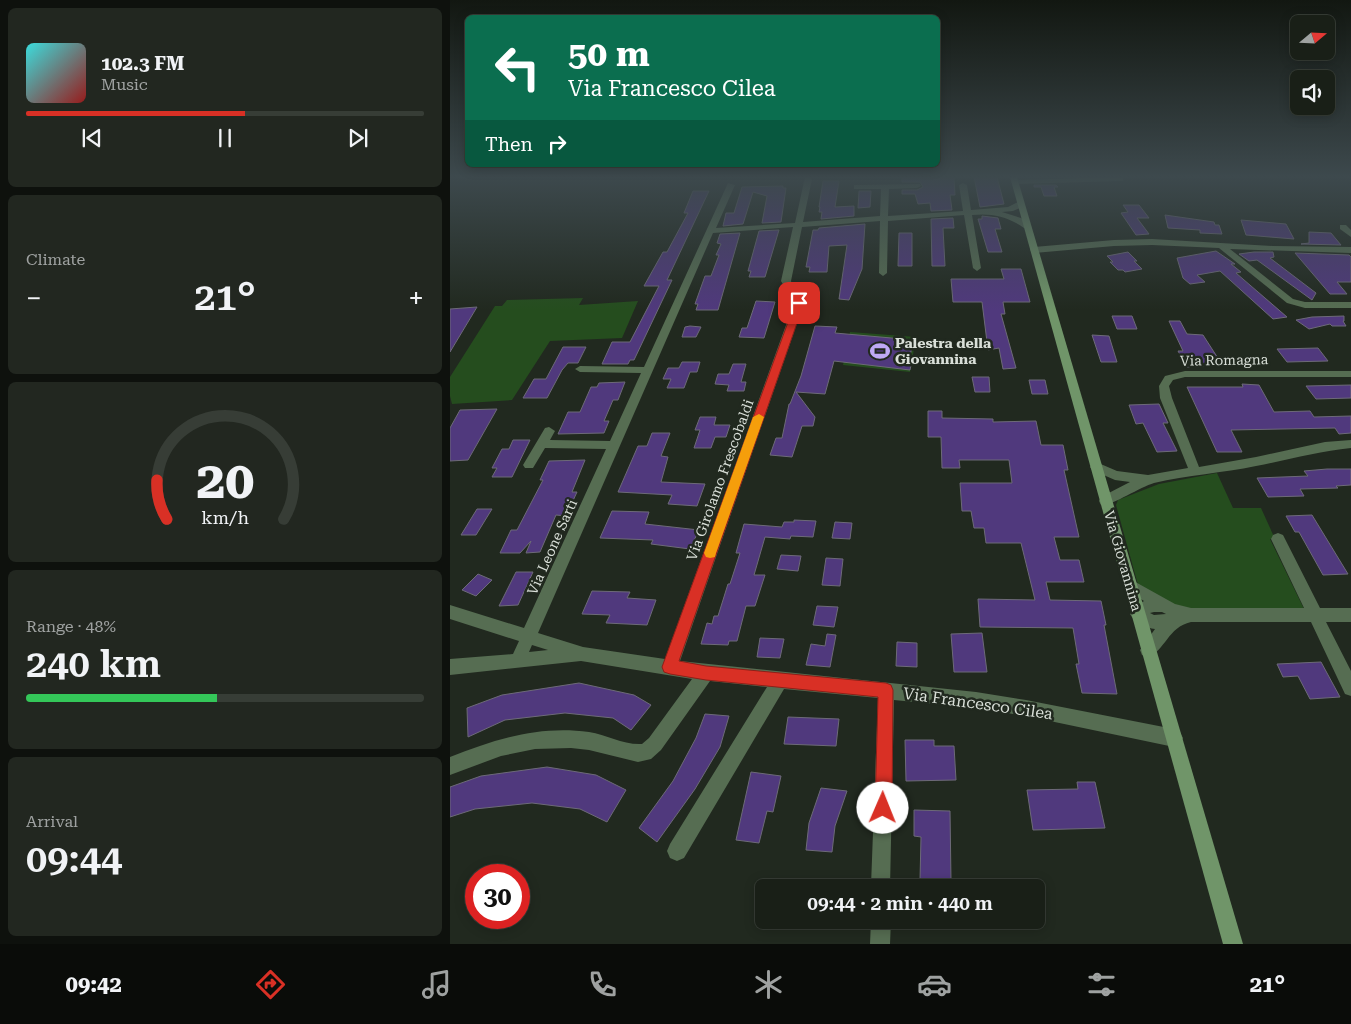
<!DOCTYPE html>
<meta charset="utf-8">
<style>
:root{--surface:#191f17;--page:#222720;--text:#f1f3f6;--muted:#9fa2a1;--line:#373d36;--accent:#d93025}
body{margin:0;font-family:"Roboto Serif",serif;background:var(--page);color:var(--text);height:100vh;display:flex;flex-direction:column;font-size:19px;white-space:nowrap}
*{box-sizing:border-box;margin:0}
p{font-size:16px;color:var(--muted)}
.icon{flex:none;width:28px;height:28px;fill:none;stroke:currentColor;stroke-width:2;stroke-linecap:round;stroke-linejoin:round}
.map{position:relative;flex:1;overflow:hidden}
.side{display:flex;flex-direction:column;gap:8px;padding:8px;background:#0e110d;width:450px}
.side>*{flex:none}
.top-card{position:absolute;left:15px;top:15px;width:475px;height:152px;border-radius:8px;box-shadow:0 2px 12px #0003,0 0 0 1px var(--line);background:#0b6e4f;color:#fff;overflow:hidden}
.needle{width:32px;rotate:71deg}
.tools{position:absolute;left:840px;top:15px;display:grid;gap:10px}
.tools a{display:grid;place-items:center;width:45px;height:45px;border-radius:8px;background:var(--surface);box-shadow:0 2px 12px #0003,0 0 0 1px var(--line);font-size:25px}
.speed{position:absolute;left:15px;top:864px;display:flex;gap:10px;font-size:25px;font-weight:700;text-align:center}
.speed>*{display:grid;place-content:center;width:65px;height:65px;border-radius:50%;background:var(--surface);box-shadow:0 2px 12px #0003,0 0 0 1px var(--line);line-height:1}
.speed .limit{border:8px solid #d22;background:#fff;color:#111}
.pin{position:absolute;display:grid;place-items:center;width:42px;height:42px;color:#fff;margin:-21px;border-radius:10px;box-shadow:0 2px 8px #0006}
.me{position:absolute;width:55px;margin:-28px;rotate:1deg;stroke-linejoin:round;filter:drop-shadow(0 0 4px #0008)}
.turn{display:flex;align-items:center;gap:18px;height:105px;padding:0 20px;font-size:22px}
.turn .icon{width:65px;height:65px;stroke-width:2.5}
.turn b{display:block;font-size:35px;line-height:42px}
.then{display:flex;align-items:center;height:48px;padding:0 20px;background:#0003;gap:10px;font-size:19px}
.big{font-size:38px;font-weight:600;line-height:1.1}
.side .tile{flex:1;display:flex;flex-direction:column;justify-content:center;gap:8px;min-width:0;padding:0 18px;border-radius:8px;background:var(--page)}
.side .dial{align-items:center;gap:0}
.dial svg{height:130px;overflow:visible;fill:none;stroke:var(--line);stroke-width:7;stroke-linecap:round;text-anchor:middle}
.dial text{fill:var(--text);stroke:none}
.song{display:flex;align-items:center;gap:15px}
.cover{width:60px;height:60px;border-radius:8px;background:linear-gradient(135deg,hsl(180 70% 55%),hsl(0 70% 35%))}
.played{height:5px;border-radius:2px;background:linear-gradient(90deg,var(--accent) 55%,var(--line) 55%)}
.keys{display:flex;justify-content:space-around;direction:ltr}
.heat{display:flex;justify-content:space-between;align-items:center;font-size:28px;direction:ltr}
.charge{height:8px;border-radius:4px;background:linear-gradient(90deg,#34c759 48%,var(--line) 0)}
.trip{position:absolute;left:305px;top:879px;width:290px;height:50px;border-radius:8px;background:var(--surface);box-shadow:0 2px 12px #0003,0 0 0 1px var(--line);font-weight:600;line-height:50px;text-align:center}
.tab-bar{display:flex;height:80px;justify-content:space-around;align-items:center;background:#0a0c09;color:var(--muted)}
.tab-bar .icon{width:35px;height:35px}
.tab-bar .active{color:var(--accent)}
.tab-bar b{font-size:22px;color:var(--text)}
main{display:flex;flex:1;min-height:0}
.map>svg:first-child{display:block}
.green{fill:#254d1e}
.building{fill:#50397d;stroke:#6d6a78}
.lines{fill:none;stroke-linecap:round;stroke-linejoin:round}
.street{fill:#566d52;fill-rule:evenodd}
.secondary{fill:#709569;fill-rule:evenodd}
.route{fill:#d93025;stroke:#8d1f18}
.slow{fill:#f59e0b}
.labels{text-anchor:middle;stroke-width:5;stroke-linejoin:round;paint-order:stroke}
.poi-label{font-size:14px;font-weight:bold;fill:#d9dfd8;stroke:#21291f;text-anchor:start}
.street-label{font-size:14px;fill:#d9dfd8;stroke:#21291f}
.near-street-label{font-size:16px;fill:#d9dfd8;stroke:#21291f}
</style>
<main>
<section class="side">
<div class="tile">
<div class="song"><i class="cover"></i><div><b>102.3 FM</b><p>Music</p></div></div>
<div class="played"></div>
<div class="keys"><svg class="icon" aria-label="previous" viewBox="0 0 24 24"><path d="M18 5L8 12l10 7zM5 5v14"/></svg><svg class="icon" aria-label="pause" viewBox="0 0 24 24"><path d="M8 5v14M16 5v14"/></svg><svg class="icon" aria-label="next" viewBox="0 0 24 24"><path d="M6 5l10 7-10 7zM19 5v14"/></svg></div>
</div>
<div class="tile"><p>Climate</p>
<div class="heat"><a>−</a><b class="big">21°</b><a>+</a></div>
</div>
<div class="tile dial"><svg viewBox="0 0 100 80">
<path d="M14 69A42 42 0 1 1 86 69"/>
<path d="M14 69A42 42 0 0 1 8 45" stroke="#d93025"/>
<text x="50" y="56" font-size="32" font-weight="700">20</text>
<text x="50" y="72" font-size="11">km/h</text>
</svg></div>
<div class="tile"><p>Range · 48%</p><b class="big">240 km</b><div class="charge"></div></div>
<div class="tile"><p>Arrival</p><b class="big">09:44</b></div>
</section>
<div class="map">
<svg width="901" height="944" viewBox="0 0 901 944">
<rect width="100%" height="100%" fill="#21291f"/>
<!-- green -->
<path class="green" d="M133,298L129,305L188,301L172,338L100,341L62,400L2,404L0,396V377L45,306H52L57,300Z
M400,332L466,337L460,372L393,365Z
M767,473L783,508H811L825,539H820L854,609H742L717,603L688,585L666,505L668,500L709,484Z"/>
<!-- building -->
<path class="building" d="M452,177H504L505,195H500L502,210L481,211L480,203L468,204L465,194H452V190H467L473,187L470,182H452Z
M524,177H547L554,204L530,207Z
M373,181H389L385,207L404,206V216L371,219L372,212H369L370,207H369Z
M584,185H606L608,187H604L607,196H594L591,187H584Z
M333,186V188H336L331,222L312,223L317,196L303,192L293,224L273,226L276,213H284L292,187Z
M243,191H259L217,280H222L184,360H180L178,364H152L162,342H180L209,286H194L213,252H217L238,213H234Z
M409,191H421L420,207L408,208Z
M673,205H689L699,218H687L699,234L686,235L671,213L678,212Z
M715,215L764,222L765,225H769L772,234L750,233V230L718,228Z
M532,216L548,218L551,229H545L552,252H538L528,219H532Z
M503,218L504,228H493L495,266H482L481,219Z
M791,220L836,224L844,239L796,235Z
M415,224L412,269L399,300L389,299L397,245L379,246L377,272H359L360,267H356L363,230H368L369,228Z
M329,230L315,277H299L301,271H298L309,231Z
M859,232L881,233L891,245L851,244L859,243Z
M290,233L268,310H246L248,304H245L255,276H261L269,255H266L271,244L267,243L270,234Z
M449,233H462V266H448Z
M766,251L785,264H781L791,272L786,273L837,317L823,319L770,271L747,275L755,282L740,284L733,278L727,258Z
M678,252L687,261H684L692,269L675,272L673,270H668L660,262H663L657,256Z
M804,252H823L824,257L820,258L866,293L862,300L807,260L799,261L789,254Z
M845,253L899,255L901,257V282H887L897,294H880Z
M551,269H571L580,302H553L555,314H551L566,368L553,369L549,348L538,350L532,302H503L501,279H554Z
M306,301L325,302L314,338L289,337L292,328H297Z
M27,307L0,352V309Z
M662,316H682L687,329H667Z
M894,316V321H893L896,326H882L880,324L859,329L846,320L862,317Z
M719,321H730L737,334L753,335L773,366L737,367L728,351H733Z
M365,326L387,327L385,333L464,340L459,359L462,360L460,370L384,361L375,394L346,392L365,417L363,426H352L342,457L320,455L326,438H332L339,404H340L351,376Z
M235,327L240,326L251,327L246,337H232Z
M642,335L659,336L667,362H651Z
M113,347H136L128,363H118L112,370L97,398H73L84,379H96Z
M868,348L878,361L837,362L827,349Z
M232,362H250L247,372H240L234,388H217L221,379H213L218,368H229Z
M283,364H296L291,382H296L294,391H277L279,385L265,384L268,374H279Z
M522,377H539L540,392H525Z
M579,380H595L598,394H582Z
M175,382L168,400H163L154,421H159L154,433L108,434L118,412H130L141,387H147L149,383Z
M792,384L809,385L824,412L860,411L864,417L901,416V433L889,434L885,428L781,430L792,452H767L737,387H793Z
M901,385V398L866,399L856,386Z
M709,404L718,423H713L727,451L707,452L693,423L686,424L679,405Z
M47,409L18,460L0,461V428L10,410Z
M478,411H492V418L543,419V422L586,421L591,445H613L618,470H614L629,537H604L610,560H629L634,582H596L600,600L651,601L656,625H654L667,694L632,693L626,664H629L623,628L530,627L528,599L585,600L571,543H536L534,528H524L521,511H512L510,483H562L559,460H509L510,468H492L491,437H478Z
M250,417H266L264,425H280L276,437H265L261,448H244L250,430H245Z
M202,433H220L211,456L218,457L211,482L255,484L247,506L218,504L222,495L168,492L188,446H197Z
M63,440H80L62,477H42L47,468H42L52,449H59Z
M135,460L122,492H127L116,516L106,515L90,552L76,553L81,541L70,553H50L61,530H67L93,480H90L99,461Z
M877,469H901V485L886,486L888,488L850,489L854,496L818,497L807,478L858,476L854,471Z
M27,509H42L26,535H11Z
M162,511L199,512L195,524L249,530L240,549L201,544L203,540L150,538Z
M862,515L898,574L873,575L849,532H845L836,516Z
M344,520L366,521L363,537L341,536L340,539L315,537L304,575H315L305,606H296L287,641H279L278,645L251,644L257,623L262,624L264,616H268L278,584H280L290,553H286L294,524L332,527L334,522H344Z
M385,522L402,523L400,539L382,538Z
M331,555L351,556L348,571L327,569Z
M376,558L393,559L390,586L372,585Z
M66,572H83L68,605L49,606Z
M28,574L42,580L26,596L12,590Z
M142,591L180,592L177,598L206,600L197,625L156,623L160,615L132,614Z
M367,606L388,607L384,627L363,625Z
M532,633L537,672H504L501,634Z
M377,634L386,635L380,667L356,665L361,644L375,646Z
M310,638L334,639L330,658L307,657Z
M447,642L467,643V667L446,666Z
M871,662L890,697L860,699L848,676L833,677L827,664Z
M129,683L184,695L201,705L181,730L163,718L115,713L55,720L18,737L17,708L52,695Z
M255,714L279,716L270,747L245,789L207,842L189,828L223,781L246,738Z
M338,717L389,719L386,746L334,744Z
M455,740H484V746H504L506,780L456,781Z
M97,767L146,775L176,790L157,822L130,809L82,803L25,809L0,817V787L31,776Z
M301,772L331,776L323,812L317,811L309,843L286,840Z
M627,782H645L655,828L583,830L577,790L628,789Z
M371,788L397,791L385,826L382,852L356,850L359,823Z
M464,810L500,811L501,881L470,880L471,837L464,836Z"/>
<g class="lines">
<!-- street -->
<path class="street" d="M355,177L362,179L353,222L430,216L431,189H404V185H407L470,184L471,186L467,188L439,189L438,216L513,211L509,185L513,183L517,185L521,210L558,207L568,202H574V206L563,211L552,212L571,218L581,226L574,228C557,216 541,213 522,215L531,268L527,271L523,268L514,215L438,221L437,273L433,276L429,273L430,221L352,227L341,281L342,285L355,295L354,303L230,661L526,692L576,700L724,729L730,732L733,738L730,744L724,747L576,716L526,708L444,700L440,888L421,886L428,698L334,689L234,858L227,861L220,858L217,851L220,844L317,687L260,681L211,750L201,759L188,762L139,750L121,748L85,749L51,756L0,775V757C45,739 90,725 139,732C157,735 173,745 192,744L199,738L242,679L131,661L0,675V659L63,654L69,641L0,619V605L74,628L156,449L95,448L83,468H75L73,465L95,428L99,427L105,431L100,440L160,441L191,373L130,372L125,369L130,366L194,367L278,183L285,185L266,228L345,223ZM343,227L331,281L335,288L345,296L344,303L215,659L133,647L88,633L263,233ZM82,645L98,650L79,652Z
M673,177V181H670L565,184L561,182L565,180Z
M890,225H896L901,230V237L890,229Z
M702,239L823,246L901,247V253L780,249L843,299L855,302H901V308H855L837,303L769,248L702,245L664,246L584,253L580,250L584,247L664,240Z
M735,371H901V377H735L723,380L719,386L722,398L749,467L806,457L875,442L901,440V448C869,451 838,460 806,466C773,473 737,475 704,483C690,487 660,507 651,505L649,501L651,497L680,482L665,480L642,470L640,467L642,464L646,462L667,471L698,475L738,468L710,398L709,386L715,376Z
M828,533L833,535L870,608H901V622H876L901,671V696L895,694L861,622H741C718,627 715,651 698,657L692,655L690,650L705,629C696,628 684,622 680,614L685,607L694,601L675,589L673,585L675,581L680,579L725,604L741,608H854L821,539L823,535ZM704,612H712L716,614L704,615L700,613Z
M421,920H441L440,944H420Z"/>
<!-- secondary -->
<path class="secondary" d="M560,177H567L793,944H773Z"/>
</g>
<!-- sky -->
<linearGradient id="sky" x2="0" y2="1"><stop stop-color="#121711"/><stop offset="0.57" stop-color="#3d494d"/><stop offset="1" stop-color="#3d494d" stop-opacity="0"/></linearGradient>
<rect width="901" height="310" fill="url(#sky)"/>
<!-- route -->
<path class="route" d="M349,300L354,303L229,661L256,666L436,683L441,685L443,690L442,808L439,814L433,816L427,814L425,808L428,697L256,680L220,674L214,672L212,667L345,303Z"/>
<!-- slow -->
<path class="slow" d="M309,414L314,417L266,553L265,557L260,558L256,557L254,553L303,417Z"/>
<!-- icons -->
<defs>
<symbol id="stadium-bare" viewBox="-9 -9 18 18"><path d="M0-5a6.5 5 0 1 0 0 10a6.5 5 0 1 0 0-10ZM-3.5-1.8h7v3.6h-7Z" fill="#bea9f4" stroke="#21291f" stroke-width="2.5" paint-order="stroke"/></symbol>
</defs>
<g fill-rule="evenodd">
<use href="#stadium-bare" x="416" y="337" width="28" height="28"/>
</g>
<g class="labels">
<!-- poi labels -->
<g class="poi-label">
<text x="445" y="348">Palestra della<tspan x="445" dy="16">Giovannina</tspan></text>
</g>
<!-- street labels -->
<g class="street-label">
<text transform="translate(774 360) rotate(-1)" y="5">Via Romagna</text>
<text transform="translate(270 480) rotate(-70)" y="5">Via Girolamo Frescobaldi</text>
<text transform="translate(102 547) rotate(-66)" y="5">Via Leone Sarti</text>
<text transform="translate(673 561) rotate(74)" y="5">Via Giovannina</text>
</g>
<!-- near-street labels -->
<g class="near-street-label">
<text transform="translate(528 703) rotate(8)" y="6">Via Francesco Cilea</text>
</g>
</g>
</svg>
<div class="tools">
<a><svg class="needle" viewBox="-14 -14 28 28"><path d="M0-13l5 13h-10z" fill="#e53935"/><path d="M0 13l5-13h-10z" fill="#9fa2a1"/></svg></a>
<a><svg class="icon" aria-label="sound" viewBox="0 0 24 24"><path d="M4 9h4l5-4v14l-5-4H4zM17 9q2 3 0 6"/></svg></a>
</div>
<div class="speed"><div class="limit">30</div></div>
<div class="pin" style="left:349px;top:303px;background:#d93025"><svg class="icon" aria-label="arrive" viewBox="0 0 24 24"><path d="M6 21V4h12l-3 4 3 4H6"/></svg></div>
<svg class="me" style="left:433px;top:808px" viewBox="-20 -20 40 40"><circle r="19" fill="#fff"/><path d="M0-13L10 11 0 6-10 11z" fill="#d93025"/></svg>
<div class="trip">09:44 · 2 min · 440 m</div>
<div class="top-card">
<div class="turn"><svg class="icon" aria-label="left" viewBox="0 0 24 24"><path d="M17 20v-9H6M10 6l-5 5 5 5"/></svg><div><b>50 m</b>Via Francesco Cilea</div></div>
<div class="then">Then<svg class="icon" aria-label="right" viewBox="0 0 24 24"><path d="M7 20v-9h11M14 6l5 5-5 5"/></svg></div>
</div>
</div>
</main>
<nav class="tab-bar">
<b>09:42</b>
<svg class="icon active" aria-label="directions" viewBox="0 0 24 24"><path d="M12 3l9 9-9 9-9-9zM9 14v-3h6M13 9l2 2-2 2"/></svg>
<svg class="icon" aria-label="music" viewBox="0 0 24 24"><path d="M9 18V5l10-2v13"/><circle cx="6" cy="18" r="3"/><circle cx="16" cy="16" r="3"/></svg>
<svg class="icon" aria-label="phone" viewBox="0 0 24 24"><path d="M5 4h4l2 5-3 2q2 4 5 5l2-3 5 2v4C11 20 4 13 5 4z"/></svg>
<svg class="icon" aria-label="climate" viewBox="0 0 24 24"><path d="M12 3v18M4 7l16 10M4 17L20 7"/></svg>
<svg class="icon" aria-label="car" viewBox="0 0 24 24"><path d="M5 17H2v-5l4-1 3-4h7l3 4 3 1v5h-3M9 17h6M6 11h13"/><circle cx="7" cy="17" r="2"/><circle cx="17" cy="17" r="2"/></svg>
<svg class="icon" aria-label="filters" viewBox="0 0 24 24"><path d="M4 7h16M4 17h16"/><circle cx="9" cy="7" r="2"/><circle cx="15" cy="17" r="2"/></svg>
<b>21°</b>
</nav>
